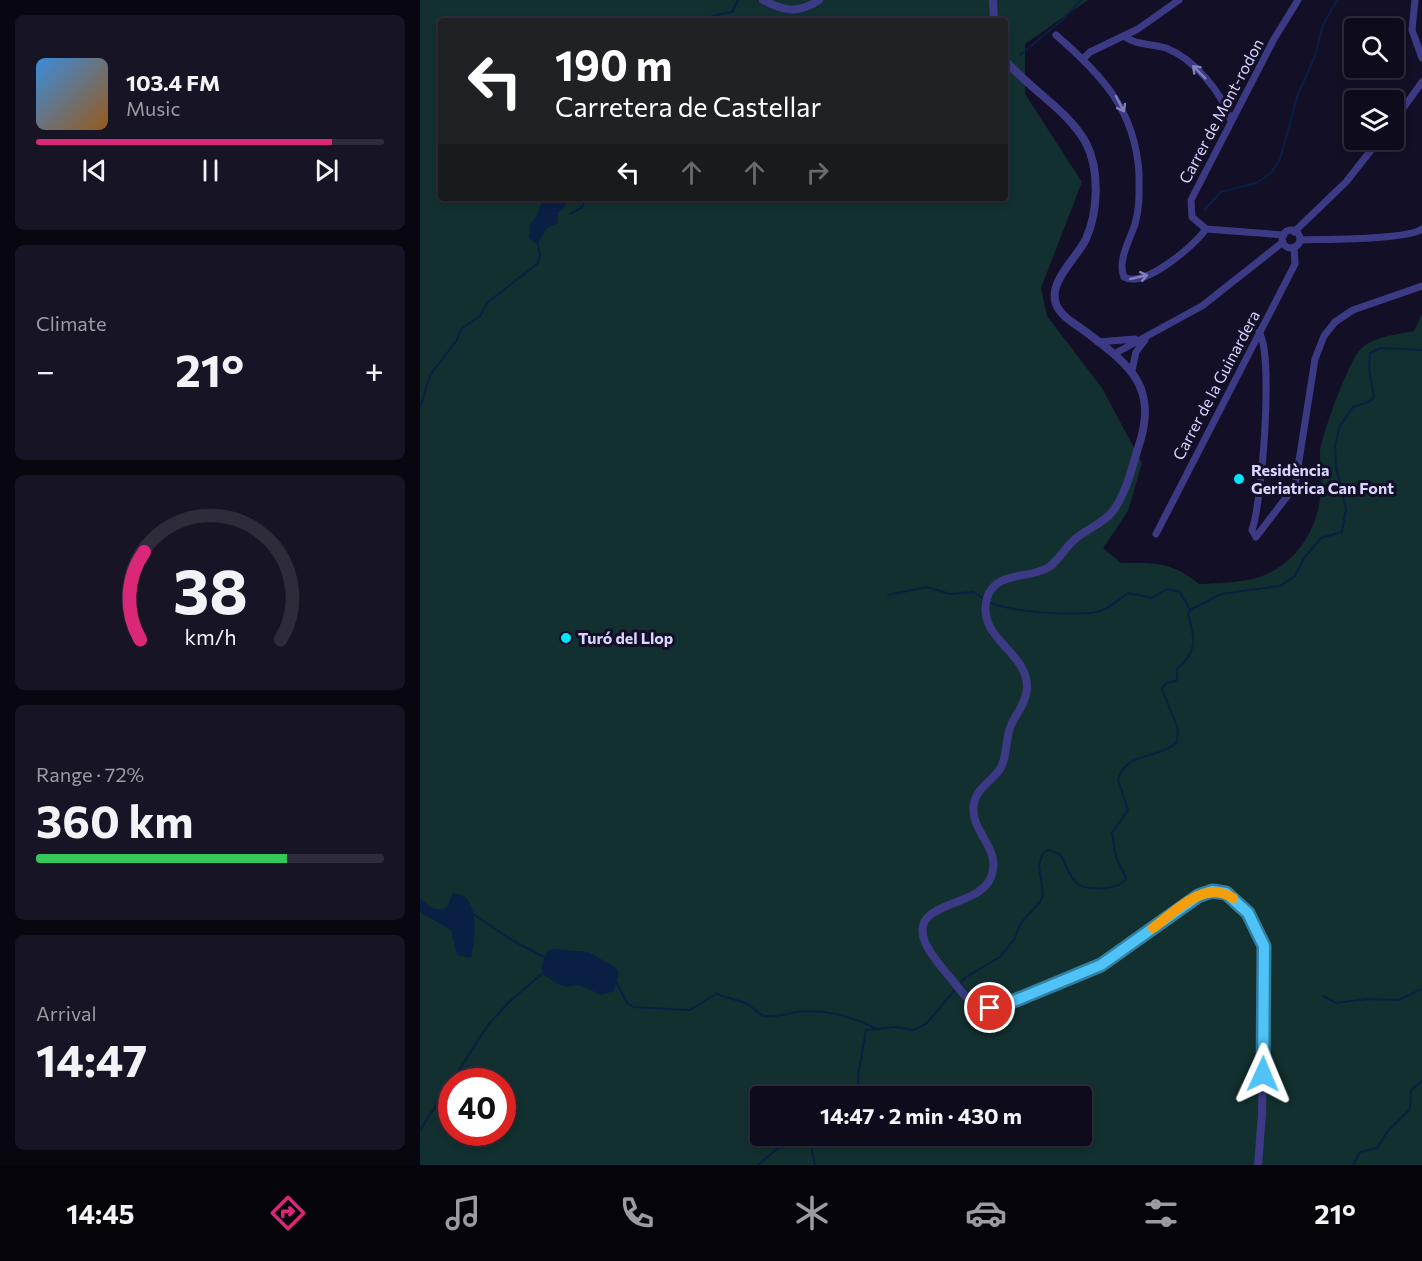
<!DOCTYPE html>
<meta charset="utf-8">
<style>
:root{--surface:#0e0b1c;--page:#171425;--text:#f1f3f6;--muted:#9b9ba3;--line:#2e2b3b;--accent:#db2777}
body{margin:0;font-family:Commissioner,sans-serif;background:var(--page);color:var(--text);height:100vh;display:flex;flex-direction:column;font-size:22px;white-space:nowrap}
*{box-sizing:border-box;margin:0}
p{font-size:20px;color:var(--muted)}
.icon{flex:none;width:33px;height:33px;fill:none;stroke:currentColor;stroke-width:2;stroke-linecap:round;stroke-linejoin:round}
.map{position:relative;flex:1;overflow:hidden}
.drawer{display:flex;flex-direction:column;gap:15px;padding:15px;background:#08060f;width:420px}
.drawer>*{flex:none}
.guide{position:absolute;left:18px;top:18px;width:570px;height:183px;border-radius:6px;box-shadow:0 3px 9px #0003,0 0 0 2px var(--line);background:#202124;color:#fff;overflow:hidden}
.buttons{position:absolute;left:924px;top:18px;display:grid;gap:12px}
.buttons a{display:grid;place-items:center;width:60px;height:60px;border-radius:6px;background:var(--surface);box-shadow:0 3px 9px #0003,0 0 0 2px var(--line);font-size:30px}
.speed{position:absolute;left:18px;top:1068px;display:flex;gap:12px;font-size:30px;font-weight:700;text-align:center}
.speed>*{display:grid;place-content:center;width:78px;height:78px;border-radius:50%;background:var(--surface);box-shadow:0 3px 9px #0003,0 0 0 2px var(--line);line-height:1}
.speed .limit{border:9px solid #d22;background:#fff;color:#111}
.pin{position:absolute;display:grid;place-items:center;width:51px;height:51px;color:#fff;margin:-26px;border:3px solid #fff;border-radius:50%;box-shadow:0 2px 6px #0007}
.me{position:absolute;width:66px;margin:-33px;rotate:1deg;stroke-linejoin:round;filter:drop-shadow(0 0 4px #0008)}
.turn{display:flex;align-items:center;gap:21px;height:126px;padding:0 18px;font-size:27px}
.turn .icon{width:78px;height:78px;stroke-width:2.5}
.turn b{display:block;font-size:42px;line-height:51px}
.lanes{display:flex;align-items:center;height:57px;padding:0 18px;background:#0003;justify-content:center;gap:30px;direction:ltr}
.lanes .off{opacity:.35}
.big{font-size:45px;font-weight:700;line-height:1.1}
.drawer .widget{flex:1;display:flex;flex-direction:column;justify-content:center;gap:9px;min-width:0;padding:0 21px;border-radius:9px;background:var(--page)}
.drawer .dial{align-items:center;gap:0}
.dial svg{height:156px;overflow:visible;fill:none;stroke:var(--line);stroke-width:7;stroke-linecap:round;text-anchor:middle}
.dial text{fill:var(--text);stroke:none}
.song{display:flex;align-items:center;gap:18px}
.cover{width:72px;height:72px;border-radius:9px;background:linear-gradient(135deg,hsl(210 70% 55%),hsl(30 70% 35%))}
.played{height:6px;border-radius:3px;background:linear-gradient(90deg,var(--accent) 85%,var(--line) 85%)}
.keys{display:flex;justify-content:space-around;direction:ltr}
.heat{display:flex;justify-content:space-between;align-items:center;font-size:33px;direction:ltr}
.charge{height:9px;border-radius:4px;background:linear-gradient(90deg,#34c759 72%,var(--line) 0)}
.trip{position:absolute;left:330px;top:1086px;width:342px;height:60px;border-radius:6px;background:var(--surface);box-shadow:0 3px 9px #0003,0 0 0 2px var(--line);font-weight:700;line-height:60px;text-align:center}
.tab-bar{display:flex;height:96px;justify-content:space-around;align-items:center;background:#06040b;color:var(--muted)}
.tab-bar .icon{width:42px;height:42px}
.tab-bar .current{color:var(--accent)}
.tab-bar b{font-size:27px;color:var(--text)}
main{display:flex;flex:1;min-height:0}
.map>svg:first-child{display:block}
.green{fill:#12302f;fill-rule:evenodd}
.water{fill:#0a1f44}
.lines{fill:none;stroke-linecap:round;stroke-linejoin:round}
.stream{stroke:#0a1f44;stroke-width:2}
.minor{stroke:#3d3a85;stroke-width:7}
.tertiary{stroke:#3d3a85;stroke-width:8}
.oneway{stroke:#837fbc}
.route-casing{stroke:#337fa1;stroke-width:15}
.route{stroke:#4fc3f7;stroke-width:10}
.slow{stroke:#f59e0b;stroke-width:10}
.poi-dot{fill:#00e5ff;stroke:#130f26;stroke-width:2}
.labels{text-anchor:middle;stroke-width:6;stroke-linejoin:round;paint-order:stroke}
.street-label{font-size:16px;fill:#d9d4ff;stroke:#130f26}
.poi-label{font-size:16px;font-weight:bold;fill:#d9d4ff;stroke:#130f26;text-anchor:start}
</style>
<main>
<section class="drawer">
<div class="widget">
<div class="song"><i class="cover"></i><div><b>103.4 FM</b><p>Music</p></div></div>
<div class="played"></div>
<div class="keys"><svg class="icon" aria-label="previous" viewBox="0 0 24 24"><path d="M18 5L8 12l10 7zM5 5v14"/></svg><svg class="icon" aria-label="pause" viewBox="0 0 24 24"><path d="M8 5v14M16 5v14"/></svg><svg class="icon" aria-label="next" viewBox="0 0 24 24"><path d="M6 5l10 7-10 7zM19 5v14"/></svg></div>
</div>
<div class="widget"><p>Climate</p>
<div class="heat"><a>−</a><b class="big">21°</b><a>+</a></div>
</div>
<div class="widget dial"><svg viewBox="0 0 100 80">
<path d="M14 69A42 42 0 1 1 86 69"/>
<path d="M14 69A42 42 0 0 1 16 24" stroke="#db2777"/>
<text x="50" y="56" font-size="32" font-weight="700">38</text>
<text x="50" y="72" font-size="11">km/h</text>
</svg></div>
<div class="widget"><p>Range · 72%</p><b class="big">360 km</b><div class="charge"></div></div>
<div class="widget"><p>Arrival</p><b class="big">14:47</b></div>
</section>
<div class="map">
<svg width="1002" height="1165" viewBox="0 0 1002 1165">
<rect width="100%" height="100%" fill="#130f26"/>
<!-- green -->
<path class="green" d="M0,0H668L605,44V94L662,182L621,288L627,316L682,388L722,463L708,511L683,548L701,563C735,563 751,561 779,584C800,583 828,583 847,574C880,559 899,525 901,490C902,478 900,466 900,453C901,436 928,364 939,351C952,336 975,335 994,331L1002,314V1165H0ZM21,21H585V198H21ZM32,1082H82V1132H32ZM340,1096H662V1136H340Z"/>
<!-- water -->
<path class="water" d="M123,198H142L146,205L138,213V223L127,228L117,244L109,238L110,224L118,214Z
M33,893L44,896C60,911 55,939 51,958L37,955L31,930L0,912V898C9,906 14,913 27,907Z
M134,949L168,952L195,967L199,971L194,991L182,995L159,985L147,987L138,984L124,975L121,969L127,952Z"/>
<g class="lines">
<!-- stream -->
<path class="stream" d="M288,21L292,16L312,12L318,0
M600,55L641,21L661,0
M785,209L801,192L836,183L851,173L860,159L878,94L895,56L903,25L917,0
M150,214L161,208L167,198
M0,408L10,375L37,340L41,329L60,316L67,303L118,263L120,254L117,242
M468,595L507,587L530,594L553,592L563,598
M568,601C585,612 660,617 680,611C690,608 699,599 708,593L732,598L747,589L760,592L770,610L801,594L860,586L875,576L884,558L901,538L922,532L926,509L916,466L915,445L920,426L933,407L949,402L954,397L949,369L950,353L960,348L1002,350
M53,914L90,939L128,959
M196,981L207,1003L213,1007L270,1010L296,994L326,1003L343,1016C354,1018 365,1014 376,1012C406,1009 429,1015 456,1029
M903,996L916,1003L947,999L979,1000L1002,989
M439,1096L438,1076L446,1030L477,1027L493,1030L506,1024L545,978L581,956L595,938L600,924L620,902L623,895L619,865L623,853L628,850L640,854C654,879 651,891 685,888C694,887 701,886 706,878L696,857L692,833L708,810L698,779C708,750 739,760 757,742L758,729L742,689L745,684L757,680V669C778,652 775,638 768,614L770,610
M0,1130L68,1025L90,1001L123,973
M390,1140L395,1165
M338,1165L358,1148L381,1146L393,1136
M933,1165L940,1152L957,1148L968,1131L990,1109L991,1090L1002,1081"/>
<!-- minor -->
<path class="minor" d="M995,0L992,30L1002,58
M636,35C682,75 715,110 719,173C719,191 720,207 715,224C710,240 697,261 704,277C724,289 775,245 786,229
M705,37C716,45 733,44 746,48C774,59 802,92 811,121
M663,59L670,52L718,29L759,0
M974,121L1002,82
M862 239a9 9 0 1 1 18 0a9 9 0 1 1-18 0Z
M874,232L926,182L959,140
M864,235L786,229L772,217L771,200L854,39L878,0
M880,240C903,239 987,240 1002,229
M839,332C854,354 842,502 832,530L836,537L875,486L895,359L904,336L915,322L933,310L1002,286
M678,342L715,339
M694,354L782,306L863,242
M712,370L716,352L725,340
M736,534L875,264L874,247"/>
<!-- tertiary -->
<path class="tertiary" d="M343,0C363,11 379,14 399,0
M573,0L574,21
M585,60C609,89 648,110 666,143C680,170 678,212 666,239C657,258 628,281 636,304C640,315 652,322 662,329C708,364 740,385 718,448C712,468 706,493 693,511C683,524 666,529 654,540C645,548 639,560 629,567C609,580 576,570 567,598C556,640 609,651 607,689C606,704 595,714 590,728C585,741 588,756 580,769C572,781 557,788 554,803C548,831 583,848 571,877C559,909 488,900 505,942C511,957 527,973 537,986C549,1002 556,1010 577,1007L681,965L778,896L792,891L806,893L820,904L834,922L845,951L842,1114L838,1165"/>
</g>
<!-- one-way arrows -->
<defs><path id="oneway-shaft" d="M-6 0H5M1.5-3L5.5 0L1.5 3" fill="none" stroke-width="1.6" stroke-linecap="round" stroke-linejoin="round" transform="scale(1.5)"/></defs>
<g class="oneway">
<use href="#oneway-shaft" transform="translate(779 72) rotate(-135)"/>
<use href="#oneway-shaft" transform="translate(700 104) rotate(62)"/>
<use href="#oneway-shaft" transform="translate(719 277) rotate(-13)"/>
</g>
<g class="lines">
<defs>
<path id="route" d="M570,1008L584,1005L681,965L778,896L792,891L806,893L828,913L844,946L843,1074"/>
</defs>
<!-- route casing -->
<use href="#route" class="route-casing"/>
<!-- route -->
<use href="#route" class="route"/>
<!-- slow -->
<path class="slow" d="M733,928C756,911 784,879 813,898"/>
</g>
<!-- markers -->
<g class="poi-dot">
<circle cx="819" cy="479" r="6"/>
<circle cx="146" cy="638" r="6"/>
</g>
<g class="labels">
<!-- street labels -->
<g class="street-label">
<text transform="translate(801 111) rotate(-62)" y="6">Carrer de Mont-rodon</text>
<text transform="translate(796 385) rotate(-62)" y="6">Carrer de la Guinardera</text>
</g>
<!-- poi labels -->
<g class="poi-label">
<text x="831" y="476">Residència<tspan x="831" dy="18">Geriatrica Can Font</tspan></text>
<text x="158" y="644">Turó del Llop</text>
</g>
</g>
</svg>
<div class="buttons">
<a><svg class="icon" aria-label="search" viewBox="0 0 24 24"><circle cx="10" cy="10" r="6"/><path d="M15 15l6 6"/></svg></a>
<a><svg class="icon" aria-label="layers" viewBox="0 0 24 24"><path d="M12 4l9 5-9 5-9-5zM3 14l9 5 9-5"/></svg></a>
</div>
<div class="speed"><div class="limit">40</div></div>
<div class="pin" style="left:570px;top:1008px;background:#d93025"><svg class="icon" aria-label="arrive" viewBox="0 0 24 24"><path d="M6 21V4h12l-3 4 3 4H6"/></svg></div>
<svg class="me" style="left:843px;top:1074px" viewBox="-20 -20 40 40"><path d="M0-17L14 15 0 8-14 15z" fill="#4fc3f7" stroke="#fff" stroke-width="4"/></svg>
<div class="trip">14:47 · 2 min · 430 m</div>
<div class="guide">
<div class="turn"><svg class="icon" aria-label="left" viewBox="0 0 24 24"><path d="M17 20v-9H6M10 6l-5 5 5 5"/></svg><div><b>190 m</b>Carretera de Castellar</div></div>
<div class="lanes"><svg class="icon" aria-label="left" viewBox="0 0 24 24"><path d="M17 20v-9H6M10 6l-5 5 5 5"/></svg><svg class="icon off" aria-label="ahead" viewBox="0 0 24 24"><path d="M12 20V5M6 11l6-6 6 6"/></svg><svg class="icon off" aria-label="ahead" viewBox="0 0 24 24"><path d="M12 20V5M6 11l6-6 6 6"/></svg><svg class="icon off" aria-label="right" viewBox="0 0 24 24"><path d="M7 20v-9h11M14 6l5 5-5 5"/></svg></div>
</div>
</div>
</main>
<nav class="tab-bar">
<b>14:45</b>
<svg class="icon current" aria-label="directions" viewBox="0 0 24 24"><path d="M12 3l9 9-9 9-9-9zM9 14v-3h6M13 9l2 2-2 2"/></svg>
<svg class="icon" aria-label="music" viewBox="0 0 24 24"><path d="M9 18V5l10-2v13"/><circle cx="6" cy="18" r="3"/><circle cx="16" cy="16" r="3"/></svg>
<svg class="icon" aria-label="phone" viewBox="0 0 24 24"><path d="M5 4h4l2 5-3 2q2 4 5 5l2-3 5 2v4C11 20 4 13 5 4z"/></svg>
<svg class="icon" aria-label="climate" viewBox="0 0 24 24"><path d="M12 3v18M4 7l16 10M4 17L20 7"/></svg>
<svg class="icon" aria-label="car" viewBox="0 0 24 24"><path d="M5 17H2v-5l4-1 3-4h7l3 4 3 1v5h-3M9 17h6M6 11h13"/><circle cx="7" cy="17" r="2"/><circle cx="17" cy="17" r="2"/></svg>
<svg class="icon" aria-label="filters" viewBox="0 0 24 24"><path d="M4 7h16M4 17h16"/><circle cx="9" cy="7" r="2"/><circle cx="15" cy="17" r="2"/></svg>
<b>21°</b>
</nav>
